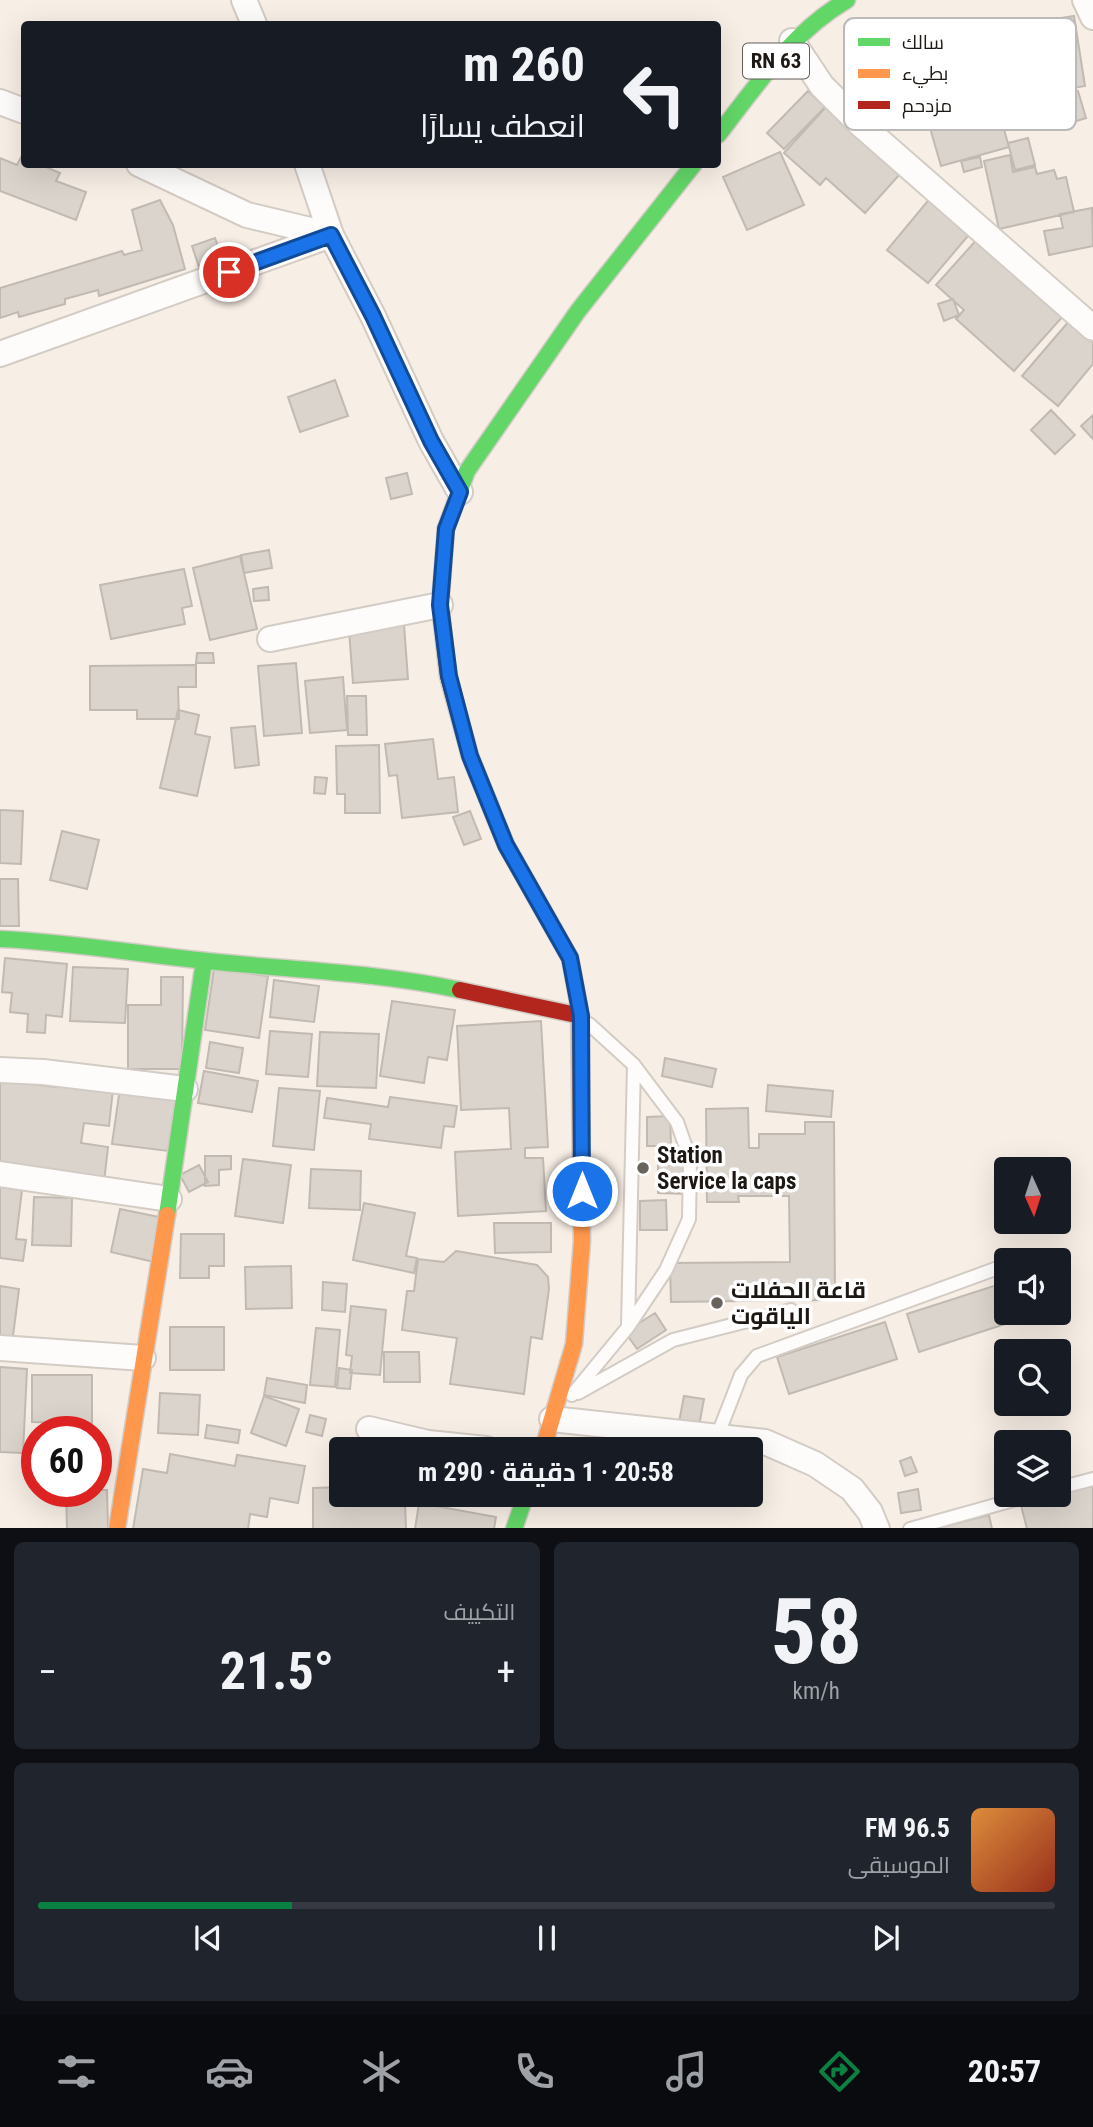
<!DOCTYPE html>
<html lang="ar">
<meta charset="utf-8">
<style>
:root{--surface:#171b24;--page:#20242c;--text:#f1f3f6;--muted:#9ea1a6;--line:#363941;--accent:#0b8043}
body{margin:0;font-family:"Roboto Condensed",Cairo,sans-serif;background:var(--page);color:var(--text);direction:rtl;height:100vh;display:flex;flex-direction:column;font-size:26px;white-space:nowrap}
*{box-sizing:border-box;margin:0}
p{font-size:23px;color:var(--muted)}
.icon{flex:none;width:38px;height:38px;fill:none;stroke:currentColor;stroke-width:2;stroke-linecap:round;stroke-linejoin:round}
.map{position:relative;height:1528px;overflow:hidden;direction:ltr}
.sheet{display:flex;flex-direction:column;gap:14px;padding:14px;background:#0d0f14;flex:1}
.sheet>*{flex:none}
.hud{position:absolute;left:21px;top:21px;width:700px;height:147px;border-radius:7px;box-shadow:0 7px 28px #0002;direction:rtl;background:#171b24;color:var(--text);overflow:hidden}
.needle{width:46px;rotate:177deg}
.controls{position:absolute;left:994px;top:1157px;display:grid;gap:14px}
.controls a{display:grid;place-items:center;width:77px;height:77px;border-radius:7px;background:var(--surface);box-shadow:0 7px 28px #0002;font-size:35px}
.speed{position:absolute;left:21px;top:1416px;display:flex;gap:14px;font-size:35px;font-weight:700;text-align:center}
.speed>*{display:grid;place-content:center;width:91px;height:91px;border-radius:50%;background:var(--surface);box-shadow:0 7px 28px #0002;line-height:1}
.speed .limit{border:10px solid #d22;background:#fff;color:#111}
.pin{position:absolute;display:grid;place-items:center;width:60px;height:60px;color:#fff;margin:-30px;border:4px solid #fff;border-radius:50%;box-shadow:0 2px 7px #0007}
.me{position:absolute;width:77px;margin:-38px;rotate:0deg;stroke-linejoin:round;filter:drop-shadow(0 0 5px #0008)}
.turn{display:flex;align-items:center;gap:24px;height:147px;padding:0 21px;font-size:32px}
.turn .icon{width:91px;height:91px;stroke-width:2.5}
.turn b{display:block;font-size:49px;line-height:60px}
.big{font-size:52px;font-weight:700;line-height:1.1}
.sheet .widget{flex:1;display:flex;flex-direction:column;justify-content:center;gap:10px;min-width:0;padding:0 24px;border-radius:10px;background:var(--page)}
.sheet .dial{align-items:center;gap:0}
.dial b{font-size:91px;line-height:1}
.song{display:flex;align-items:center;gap:21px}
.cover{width:84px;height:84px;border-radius:10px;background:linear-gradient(135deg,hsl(30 70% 55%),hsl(10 70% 35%))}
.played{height:7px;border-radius:4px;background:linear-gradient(90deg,var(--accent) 25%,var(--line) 25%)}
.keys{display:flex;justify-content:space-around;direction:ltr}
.heat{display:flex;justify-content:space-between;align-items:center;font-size:38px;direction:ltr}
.sheet .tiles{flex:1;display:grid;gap:14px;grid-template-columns:1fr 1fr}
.widget:last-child{grid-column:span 2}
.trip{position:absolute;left:329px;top:1437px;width:434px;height:70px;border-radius:7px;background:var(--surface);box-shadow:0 7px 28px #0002;font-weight:700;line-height:70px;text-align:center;direction:rtl}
.tab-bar{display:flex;height:112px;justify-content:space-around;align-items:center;background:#090b0e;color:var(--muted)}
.tab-bar .icon{width:49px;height:49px}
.tab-bar .on{color:var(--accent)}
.tab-bar b{font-size:32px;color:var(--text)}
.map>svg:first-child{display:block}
.building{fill:#dbd4cd;stroke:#c1bab3;stroke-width:2}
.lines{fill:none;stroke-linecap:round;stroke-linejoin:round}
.lane-casing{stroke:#d3ccc5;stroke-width:16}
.street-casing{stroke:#d3ccc5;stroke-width:28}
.fast-casing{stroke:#d3ccc5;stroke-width:19}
.slow-casing{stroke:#d3ccc5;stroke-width:19}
.jam-casing{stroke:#d3ccc5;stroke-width:19}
.lane{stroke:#fefcfb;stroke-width:12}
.street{stroke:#fefcfb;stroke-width:24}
.fast{stroke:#63d668;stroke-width:16}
.slow{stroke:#ff974d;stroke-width:16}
.jam{stroke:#b3261e;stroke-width:16}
.route-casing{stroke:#114b97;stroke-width:18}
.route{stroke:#1a73e8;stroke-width:12}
.poi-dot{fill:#69635c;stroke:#fff;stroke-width:2.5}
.labels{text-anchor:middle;stroke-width:7;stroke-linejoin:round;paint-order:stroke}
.shield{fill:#fff;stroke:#615d5a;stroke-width:2}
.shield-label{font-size:21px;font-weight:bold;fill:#1d1813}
.poi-label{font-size:23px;font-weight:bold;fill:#1d1813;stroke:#fff;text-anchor:start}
.key{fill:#fff;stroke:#bbbab8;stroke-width:2}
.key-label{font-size:19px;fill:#1d1813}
</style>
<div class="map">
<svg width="1093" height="1529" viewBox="0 0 1093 1529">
<rect width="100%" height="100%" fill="#f7eee5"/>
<!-- building -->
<path class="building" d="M1074,16L1085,86L1055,91L1054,82L926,103L928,118L884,125L871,49Z
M808,91L825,107L784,149L767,133Z
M1078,91L1086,118L1054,128L1046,101Z
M996,101L1009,147L941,166L928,121Z
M826,107L900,174L865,213L826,178L820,185L784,153Z
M1028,138L1035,165L1015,170L1008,143Z
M780,152L804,205L747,230L723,177Z
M1010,155L1013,172L1035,167L1037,174L1054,170L1057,179L1066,177L1074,212L999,229L984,161Z
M21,157L24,159V164H39L60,173L56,181L86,192L76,220L0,191V158L17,165Z
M980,157L982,167L964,172L961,161Z
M932,196L973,230L928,283L887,250Z
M160,200L173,225L185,269L99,296L98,290L65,299V304L19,317L18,312L0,318V288L122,251L124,255L142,250L132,210Z
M1092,208L1093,246L1049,255L1044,231L1063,228L1060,214Z
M980,236L1064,315L1014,371L956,319L964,310L936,285Z
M215,238L222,258L199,267L192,246Z
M953,299L959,315L944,321L938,304Z
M1070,320L1093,340V364L1058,406L1022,376Z
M335,380L348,416L300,432L288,397Z
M1051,410L1075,435L1055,454L1031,430Z
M1093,415V439L1081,426Z
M407,473L412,494L391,499L386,478Z
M269,550L272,568L244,573L241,555Z
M240,556L257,629L210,640L193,568Z
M184,569L192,606L182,608L185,624L111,639L100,585Z
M268,587L269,600L254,601L253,589Z
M404,625L408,679L353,683L349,630Z
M197,653H213L214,663H196Z
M296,663L302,733L264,736L258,666Z
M196,665V687H178L179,719H137V710H90V666Z
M343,677L347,730L310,733L305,681Z
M347,696H366L367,735H348Z
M178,710L199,715L195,734L210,737L197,796L160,788Z
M255,726L259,765L235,768L231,728Z
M433,739L438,779L454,777L458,812L402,818L397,775L389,776L385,744Z
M379,745L380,813H345V794H337L336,746Z
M315,777L327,778L325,794L314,793Z
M0,810L23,811L21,864L0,863Z
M470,811L481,839L464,845L453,817Z
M62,831L99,840L87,889L50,880Z
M0,879H18L19,926H0Z
M5,958L67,964L62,1017L46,1015L45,1033L27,1032L28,1014L10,1012L12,993L2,992Z
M73,967L128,969L125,1023L70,1021Z
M214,969L268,976L259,1038L205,1030Z
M161,977H183L182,1069H128V1005H161Z
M274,980L319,986L314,1022L270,1017Z
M392,1001L455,1010L447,1060L428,1057L424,1083L380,1076Z
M541,1021L548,1147L525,1148V1158H543L546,1211L458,1216L455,1152L511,1149L509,1108L461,1110L457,1026Z
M270,1031L312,1034L308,1077L266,1074Z
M320,1032L379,1034L376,1088L317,1086Z
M210,1042L243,1048L239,1073L206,1068Z
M665,1058L716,1069L712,1087L662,1076Z
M204,1071L258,1081L252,1112L198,1103Z
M0,1080L56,1087V1081L113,1089L109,1126L84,1123L81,1143L108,1147L104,1182L0,1169Z
M768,1085L833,1091L831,1117L766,1111Z
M120,1088L176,1096L168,1151L112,1144Z
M279,1088L320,1091L314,1150L273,1146Z
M390,1097L457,1106L454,1127L444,1126L441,1148L369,1139L371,1124L324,1118L327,1098L388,1107Z
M748,1108L749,1148H759V1134H805V1122H834L835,1300L671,1302L670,1263L790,1262L789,1196H738L739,1202H707L706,1109Z
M670,1116L671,1146H647V1117Z
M205,1156H231V1169L219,1170V1185L205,1186Z
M243,1159L291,1165L283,1223L235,1216Z
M688,1164L689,1194L658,1193V1165Z
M199,1165L208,1182L189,1192L180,1175Z
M311,1169L361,1171L360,1210L309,1208Z
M0,1187L22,1190L16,1239L26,1240L23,1261L0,1258Z
M34,1197L72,1198L71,1246L32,1245Z
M666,1200L667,1230H640V1201Z
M364,1203L415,1213L406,1256L417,1258L414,1273L353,1260Z
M120,1209L164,1218L154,1262L111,1252Z
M494,1223H551V1252L495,1253Z
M181,1234H224V1266H209V1278H180Z
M456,1251L537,1265L548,1277L549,1289L542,1339L531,1337L524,1394L450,1384L457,1338L402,1330L407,1291H414L418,1259L444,1262Z
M291,1266L292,1308L246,1309L245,1267Z
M323,1282L347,1284L345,1312L322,1310Z
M1006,1282V1312H1025L1027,1317L919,1352L907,1314Z
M0,1286L19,1289L12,1344L0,1342Z
M351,1306L386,1310L380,1375L350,1373L352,1356L346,1355Z
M655,1313L666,1330L637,1349L625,1332Z
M885,1322L897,1359L789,1394L777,1357Z
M170,1327H224V1370H170Z
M316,1328L340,1330L335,1387L310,1385Z
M384,1352H419L420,1382H384Z
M0,1367L27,1369L23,1453L0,1452Z
M339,1368L352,1370L350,1389L337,1388Z
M32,1375H92V1423L32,1422Z
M267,1378L307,1385L305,1403L264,1395Z
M160,1393L200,1395L198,1435L158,1433Z
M264,1396L299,1409L286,1446L251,1433Z
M684,1396L704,1399L699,1426L679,1422Z
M310,1415L326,1419L322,1436L306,1432Z
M207,1425L240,1430L238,1443L205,1438Z
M170,1454L235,1466L237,1455L305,1466L298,1503L270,1498L267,1517L250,1514L248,1529H133L143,1469L167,1473Z
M911,1457L917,1472L905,1476L900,1461Z
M1093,1482V1529H1027L1020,1501L1044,1494H1059V1491Z
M341,1487V1494H352V1501L405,1500L406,1529H313V1488Z
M918,1489L921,1510L901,1513L898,1493Z
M96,1490H107L108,1529H67L66,1491Z
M419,1503L496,1517L494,1529H415Z
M989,1515L992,1529H934Z"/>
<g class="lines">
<defs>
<path id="lane" d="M1021,1260L1026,1258
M628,1326L634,1065
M578,1393L673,1340L791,1310
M572,1395L628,1327L666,1270L689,1219L690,1159L677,1122L634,1065L589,1024
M717,1437L741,1375L757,1356L1006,1265
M1059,1488L1093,1479
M910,1529L1035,1494"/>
<path id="street" d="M244,0L254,24
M1085,0L1093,17
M792,41L822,86L859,123L1093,328
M0,102L24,111
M139,164L247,215L331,235L373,316L431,441L460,492
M0,354L331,235L307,164
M270,639L440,605
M0,1070L43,1072L185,1089
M0,1174L169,1199
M0,1348L143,1358
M552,1419L765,1442L815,1464L852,1489L870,1512L877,1529
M369,1429L428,1443L486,1449"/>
<path id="fast" d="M718,135C757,85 791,33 847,0
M446,528L467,471L578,311L694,164
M0,939C70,942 137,954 207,961C291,970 377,972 460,990
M167,1215L204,961
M514,1529L526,1494"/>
<path id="slow" d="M543,1449L574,1344L582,1241L579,1007
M117,1529L167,1215"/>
<path id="jam" d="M446,528L440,605L448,676L470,756L506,845L570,958L579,1007
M460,990L581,1016"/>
</defs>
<!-- lane casing -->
<use href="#lane" class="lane-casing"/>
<!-- street casing -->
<use href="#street" class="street-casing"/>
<!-- fast casing -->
<use href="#fast" class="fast-casing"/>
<!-- slow casing -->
<use href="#slow" class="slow-casing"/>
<!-- jam casing -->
<use href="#jam" class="jam-casing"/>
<!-- lane -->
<use href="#lane" class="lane"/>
<!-- street -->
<use href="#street" class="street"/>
<!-- fast -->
<use href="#fast" class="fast"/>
<!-- slow -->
<use href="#slow" class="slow"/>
<!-- jam -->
<use href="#jam" class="jam"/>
</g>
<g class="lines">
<defs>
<path id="route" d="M229,272L331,235L373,316L431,441L460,492L446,529L440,605L449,676L470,756L506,845L570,958L581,1016L582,1191"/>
</defs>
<!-- route casing -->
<use href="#route" class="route-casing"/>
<!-- route -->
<use href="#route" class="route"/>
</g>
<!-- markers -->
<g class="poi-dot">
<circle cx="643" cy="1168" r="7"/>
<circle cx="717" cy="1303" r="7"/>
</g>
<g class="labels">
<!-- shield labels -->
<rect class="shield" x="743" y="43.5" width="66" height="35" rx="5"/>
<g class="shield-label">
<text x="776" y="68">RN 63</text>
</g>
<!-- poi labels -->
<g class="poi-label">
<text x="657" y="1163">Station<tspan x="657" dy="26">Service la caps</tspan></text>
<text x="731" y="1298">قاعة الحفلات<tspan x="731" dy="26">الياقوت</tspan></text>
</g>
</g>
<!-- legend -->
<rect x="844" y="18" width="232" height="112" rx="10" class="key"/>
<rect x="858" y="38" width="32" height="8" fill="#63d668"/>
<rect x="858" y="69" width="32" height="9" fill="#ff974d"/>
<rect x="858" y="101" width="32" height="8" fill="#b3261e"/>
<g class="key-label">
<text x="902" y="49">سالك</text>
<text x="902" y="80">بطيء</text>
<text x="902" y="112">مزدحم</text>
</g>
</svg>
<div class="controls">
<a><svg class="needle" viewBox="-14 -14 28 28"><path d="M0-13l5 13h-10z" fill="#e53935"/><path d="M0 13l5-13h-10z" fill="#9ea1a6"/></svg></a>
<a><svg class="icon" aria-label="sound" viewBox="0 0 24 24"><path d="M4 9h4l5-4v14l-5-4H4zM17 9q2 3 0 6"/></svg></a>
<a><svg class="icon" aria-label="search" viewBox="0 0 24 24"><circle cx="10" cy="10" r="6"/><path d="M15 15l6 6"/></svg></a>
<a><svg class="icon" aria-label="layers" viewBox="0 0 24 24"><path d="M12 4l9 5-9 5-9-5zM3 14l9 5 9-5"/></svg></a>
</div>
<div class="speed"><div class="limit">60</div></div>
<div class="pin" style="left:229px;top:272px;background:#d93025"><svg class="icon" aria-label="arrive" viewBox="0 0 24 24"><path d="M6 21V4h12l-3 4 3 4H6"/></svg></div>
<svg class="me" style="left:582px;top:1191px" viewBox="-20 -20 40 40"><circle r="17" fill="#1a73e8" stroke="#fff" stroke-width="3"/><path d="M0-11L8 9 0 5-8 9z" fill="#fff"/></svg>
<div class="trip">20:58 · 1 دقيقة · 290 m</div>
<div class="hud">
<div class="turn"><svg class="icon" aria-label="left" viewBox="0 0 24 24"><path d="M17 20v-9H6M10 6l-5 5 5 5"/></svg><div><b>260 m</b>انعطف يسارًا</div></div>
</div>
</div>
<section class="sheet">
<div class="tiles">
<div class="widget dial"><b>58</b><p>km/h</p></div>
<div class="widget"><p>التكييف</p>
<div class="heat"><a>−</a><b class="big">21.5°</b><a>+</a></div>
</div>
<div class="widget">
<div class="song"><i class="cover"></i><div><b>96.5 FM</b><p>الموسيقى</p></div></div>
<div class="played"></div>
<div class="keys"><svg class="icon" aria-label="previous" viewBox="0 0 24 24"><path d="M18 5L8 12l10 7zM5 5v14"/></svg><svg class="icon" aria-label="pause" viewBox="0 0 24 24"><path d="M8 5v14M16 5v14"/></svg><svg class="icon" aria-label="next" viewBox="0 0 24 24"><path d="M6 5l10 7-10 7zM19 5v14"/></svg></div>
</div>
</div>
</section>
<nav class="tab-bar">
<b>20:57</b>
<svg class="icon on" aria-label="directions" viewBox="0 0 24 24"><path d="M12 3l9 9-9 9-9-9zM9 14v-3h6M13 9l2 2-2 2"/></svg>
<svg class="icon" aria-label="music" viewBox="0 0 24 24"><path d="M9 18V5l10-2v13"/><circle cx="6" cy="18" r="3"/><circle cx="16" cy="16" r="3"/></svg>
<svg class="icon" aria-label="phone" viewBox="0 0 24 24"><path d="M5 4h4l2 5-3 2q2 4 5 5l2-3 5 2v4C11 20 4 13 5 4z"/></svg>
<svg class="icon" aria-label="climate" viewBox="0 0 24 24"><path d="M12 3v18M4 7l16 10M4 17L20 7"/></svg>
<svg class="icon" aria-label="car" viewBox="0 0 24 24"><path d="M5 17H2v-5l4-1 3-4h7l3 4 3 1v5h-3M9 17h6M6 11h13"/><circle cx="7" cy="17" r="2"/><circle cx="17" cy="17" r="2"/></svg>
<svg class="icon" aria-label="filters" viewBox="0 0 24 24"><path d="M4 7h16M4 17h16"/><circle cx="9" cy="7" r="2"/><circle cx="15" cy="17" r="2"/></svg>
</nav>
